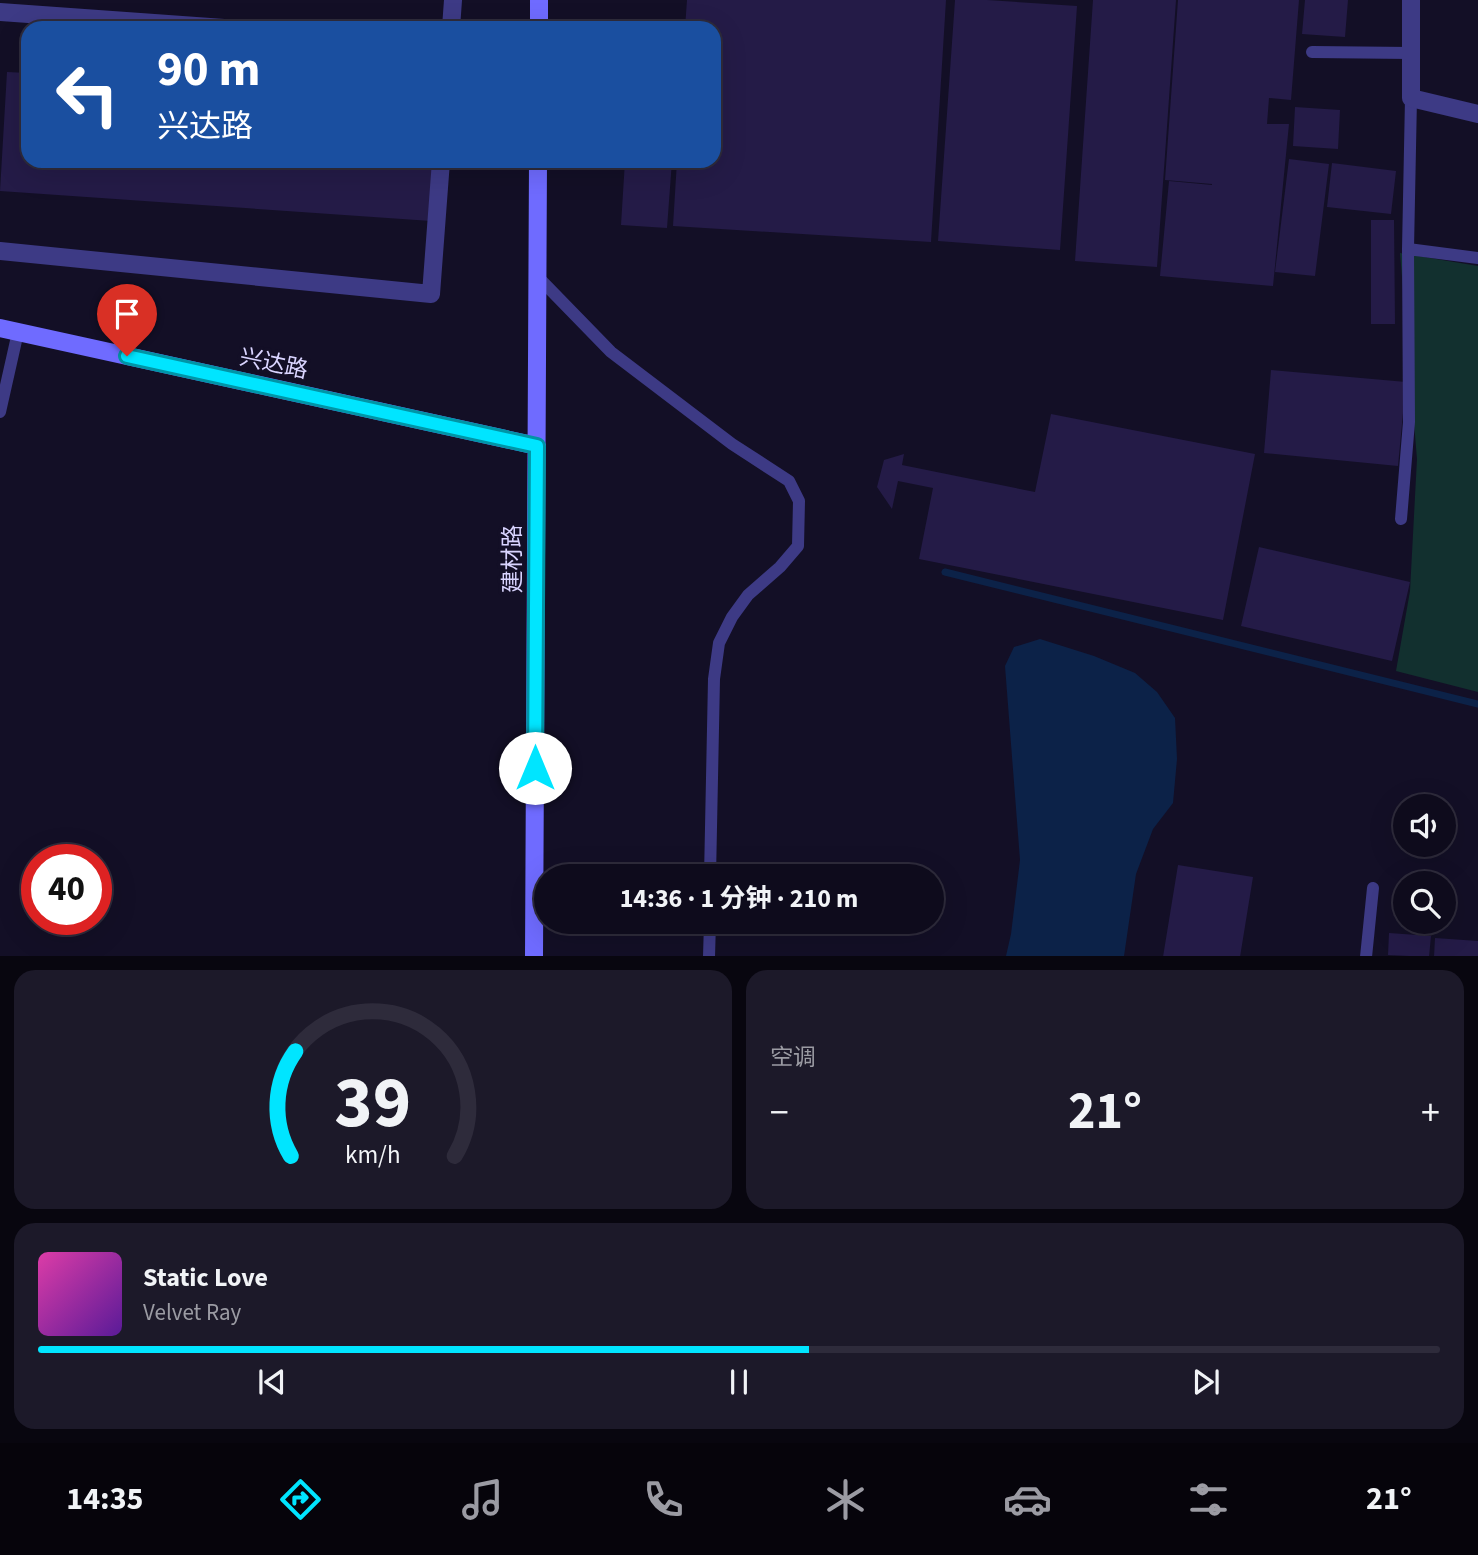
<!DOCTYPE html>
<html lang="zh">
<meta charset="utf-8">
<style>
:root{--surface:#0e0b1c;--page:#1c1929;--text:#f1f3f6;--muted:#9b9ba3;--line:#2e2b3b;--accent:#00e5ff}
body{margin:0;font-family:"Source Sans 3","Noto Sans SC",sans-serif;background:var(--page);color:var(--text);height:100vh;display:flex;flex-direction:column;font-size:26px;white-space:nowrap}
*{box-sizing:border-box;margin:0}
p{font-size:23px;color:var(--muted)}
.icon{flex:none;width:38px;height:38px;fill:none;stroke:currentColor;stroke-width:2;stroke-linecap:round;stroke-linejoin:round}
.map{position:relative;height:956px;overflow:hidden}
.side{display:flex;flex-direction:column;gap:14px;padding:14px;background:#08060f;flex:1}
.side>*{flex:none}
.hud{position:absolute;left:21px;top:21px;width:700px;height:147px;border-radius:21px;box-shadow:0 7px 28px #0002,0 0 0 2px var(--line);background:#1a4fa0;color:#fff;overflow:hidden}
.fabs{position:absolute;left:1393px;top:794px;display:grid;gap:14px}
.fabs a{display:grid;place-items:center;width:63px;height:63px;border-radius:50%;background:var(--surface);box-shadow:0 7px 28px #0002,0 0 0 2px var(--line);font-size:35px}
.speed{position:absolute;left:21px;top:844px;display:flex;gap:14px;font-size:35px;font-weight:700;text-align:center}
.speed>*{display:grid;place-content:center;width:91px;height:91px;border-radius:50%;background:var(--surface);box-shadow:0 7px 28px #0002,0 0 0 2px var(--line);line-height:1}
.speed .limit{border:10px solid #d22;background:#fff;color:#111}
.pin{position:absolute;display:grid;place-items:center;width:60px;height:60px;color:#fff;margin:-72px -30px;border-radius:50% 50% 50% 0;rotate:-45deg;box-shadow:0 0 7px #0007}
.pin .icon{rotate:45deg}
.me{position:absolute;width:77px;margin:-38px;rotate:0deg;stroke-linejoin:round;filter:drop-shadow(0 0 5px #0008)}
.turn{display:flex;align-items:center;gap:24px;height:147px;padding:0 21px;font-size:32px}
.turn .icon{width:91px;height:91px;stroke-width:2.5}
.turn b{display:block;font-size:49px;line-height:60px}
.big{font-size:52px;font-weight:700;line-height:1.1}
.side .tile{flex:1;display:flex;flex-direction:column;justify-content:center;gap:10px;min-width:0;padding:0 24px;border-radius:21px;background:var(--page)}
.side .dial{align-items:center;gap:0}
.dial svg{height:182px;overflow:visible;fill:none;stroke:var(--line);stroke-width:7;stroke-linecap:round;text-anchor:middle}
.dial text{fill:var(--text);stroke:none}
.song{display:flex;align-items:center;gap:21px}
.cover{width:84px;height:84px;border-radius:10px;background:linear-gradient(135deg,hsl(320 70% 55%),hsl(270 70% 35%))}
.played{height:7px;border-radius:4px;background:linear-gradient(90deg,var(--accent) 55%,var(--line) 55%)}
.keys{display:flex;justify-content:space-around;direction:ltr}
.heat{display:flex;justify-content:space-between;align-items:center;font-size:38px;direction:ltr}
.side .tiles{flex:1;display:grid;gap:14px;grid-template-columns:1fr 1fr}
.tile:last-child{grid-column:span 2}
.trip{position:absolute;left:534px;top:864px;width:410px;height:70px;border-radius:35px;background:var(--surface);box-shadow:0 7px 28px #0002,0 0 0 2px var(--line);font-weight:700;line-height:70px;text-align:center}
.tab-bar{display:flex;height:112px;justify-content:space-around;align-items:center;background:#06040b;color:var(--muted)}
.tab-bar .icon{width:49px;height:49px}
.tab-bar .selected{color:var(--accent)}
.tab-bar b{font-size:32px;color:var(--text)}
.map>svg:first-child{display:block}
.green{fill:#12302f}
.water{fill:#0c2248}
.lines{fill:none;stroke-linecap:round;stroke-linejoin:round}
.stream{stroke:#0c2248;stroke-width:7}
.building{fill:#241b47}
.lane{stroke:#3d3a85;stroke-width:12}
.street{stroke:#3d3a85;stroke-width:18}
.secondary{stroke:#6f6bff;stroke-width:18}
.route-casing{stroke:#0095a6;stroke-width:18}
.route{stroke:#00e5ff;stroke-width:12}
.labels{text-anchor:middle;stroke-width:7;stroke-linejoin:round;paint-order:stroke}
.street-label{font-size:23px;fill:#d9d4ff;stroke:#130f26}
</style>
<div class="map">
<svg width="1478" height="957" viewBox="0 0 1478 957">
<rect width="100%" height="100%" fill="#130f26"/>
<!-- green -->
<path class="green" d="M1400,253L1478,266V692L1396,671L1410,591L1417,459Z"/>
<!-- water -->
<path class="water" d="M1040,639L1094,656L1135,673L1157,692L1175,718L1177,759L1173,803L1153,829L1136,874L1124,956H1006L1011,934L1020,860L1005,666L1014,647Z"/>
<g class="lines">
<!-- stream -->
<path class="stream" d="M945,572L1478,704"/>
</g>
<!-- building -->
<path class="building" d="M687,0H946L931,242L673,226L677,161H714V28H685Z
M955,0H987L1077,6L1060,250L938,241Z
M1093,0H1176L1157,267L1075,261Z
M1178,0H1299L1291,100L1269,98L1267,124H1289L1273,286L1160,276L1169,181L1212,185V184L1165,180Z
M1305,0H1348L1345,37L1302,34Z
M7,72L28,73V161H435L431,221L0,191Z
M1295,107L1340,110L1338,149L1293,146Z
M1289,159L1329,164L1315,276L1275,272Z
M625,161H672L667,228L621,225Z
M1332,163L1396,171L1391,214L1327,207Z
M1371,220H1394L1395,324H1371Z
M1271,370L1406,382L1398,466L1264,453Z
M1051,414L1255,454L1223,620L919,559L933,488L898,481L892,509L877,487L884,460L904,454L902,465L1035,492Z
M1259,547L1410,582L1392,661L1241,626Z
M1178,865L1253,877L1240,957H1163Z
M1389,933L1431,936L1429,957L1388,955Z
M1435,938L1478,941V957H1434Z"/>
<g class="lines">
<!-- lane -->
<path class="lane" d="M1312,52L1411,53
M1408,249L1478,258
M537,276L611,352L732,444L789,481L799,501L798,546L780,567L748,595L732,617L719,643L714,679L710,877
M0,412L18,332
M1401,519L1409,422L1408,249L1411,98
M709,957L710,922
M1366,957L1373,888"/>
<!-- street -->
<path class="street" d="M1411,0V98L1478,114
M0,12L224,28
M451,28L453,0
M0,251L431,294L441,161"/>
<!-- secondary -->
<path class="secondary" d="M539,28V0
M0,328L537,446
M534,957L538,161"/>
</g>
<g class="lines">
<defs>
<path id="route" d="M127,356L537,446L535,768"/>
</defs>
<!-- route casing -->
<use href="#route" class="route-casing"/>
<!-- route -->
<use href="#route" class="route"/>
</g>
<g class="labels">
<!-- street labels -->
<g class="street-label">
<text transform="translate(274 363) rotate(12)" y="8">兴达路</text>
<text transform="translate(512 559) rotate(-90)" y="8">建材路</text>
</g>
</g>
</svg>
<div class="fabs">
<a><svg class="icon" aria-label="sound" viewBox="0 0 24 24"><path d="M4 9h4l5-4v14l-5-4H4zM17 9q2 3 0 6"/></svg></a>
<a><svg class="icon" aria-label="search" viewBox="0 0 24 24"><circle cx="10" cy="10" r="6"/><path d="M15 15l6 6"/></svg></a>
</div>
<div class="speed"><div class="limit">40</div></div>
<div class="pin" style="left:127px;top:356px;background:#d93025"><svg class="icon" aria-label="arrive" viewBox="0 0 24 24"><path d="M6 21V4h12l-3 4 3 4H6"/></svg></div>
<svg class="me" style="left:535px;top:768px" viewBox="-20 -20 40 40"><circle r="19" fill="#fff"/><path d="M0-13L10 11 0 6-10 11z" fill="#00e5ff"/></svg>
<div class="trip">14:36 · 1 分钟 · 210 m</div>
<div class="hud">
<div class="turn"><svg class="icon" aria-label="left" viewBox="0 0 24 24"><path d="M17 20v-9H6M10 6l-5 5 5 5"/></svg><div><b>90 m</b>兴达路</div></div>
</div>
</div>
<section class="side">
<div class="tiles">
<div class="tile dial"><svg viewBox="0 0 100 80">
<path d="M14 69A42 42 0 1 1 86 69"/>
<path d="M14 69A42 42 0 0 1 16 23" stroke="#00e5ff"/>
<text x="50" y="56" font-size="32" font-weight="700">39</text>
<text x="50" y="72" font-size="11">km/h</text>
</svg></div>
<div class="tile"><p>空调</p>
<div class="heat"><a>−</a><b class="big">21°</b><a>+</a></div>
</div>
<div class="tile">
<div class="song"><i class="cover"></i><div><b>Static Love</b><p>Velvet Ray</p></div></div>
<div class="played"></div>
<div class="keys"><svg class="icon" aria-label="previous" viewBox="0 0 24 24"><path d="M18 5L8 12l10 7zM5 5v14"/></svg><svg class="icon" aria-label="pause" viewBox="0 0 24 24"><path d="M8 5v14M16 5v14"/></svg><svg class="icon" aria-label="next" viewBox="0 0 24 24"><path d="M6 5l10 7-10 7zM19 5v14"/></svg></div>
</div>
</div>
</section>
<nav class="tab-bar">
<b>14:35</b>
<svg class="icon selected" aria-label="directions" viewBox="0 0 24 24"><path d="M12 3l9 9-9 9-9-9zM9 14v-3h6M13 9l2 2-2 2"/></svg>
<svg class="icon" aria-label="music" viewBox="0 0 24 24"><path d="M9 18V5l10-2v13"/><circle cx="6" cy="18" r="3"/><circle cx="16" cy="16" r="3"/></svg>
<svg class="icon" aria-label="phone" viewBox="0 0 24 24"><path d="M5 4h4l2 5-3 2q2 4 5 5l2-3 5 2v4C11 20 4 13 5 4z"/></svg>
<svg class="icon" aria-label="climate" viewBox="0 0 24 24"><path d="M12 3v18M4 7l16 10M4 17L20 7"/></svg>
<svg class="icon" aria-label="car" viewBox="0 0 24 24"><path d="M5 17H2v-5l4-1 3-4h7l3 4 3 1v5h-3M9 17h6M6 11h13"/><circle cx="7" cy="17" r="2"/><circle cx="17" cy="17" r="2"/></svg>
<svg class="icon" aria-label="filters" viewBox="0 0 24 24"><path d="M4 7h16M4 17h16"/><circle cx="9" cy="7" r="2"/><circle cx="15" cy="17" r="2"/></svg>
<b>21°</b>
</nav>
